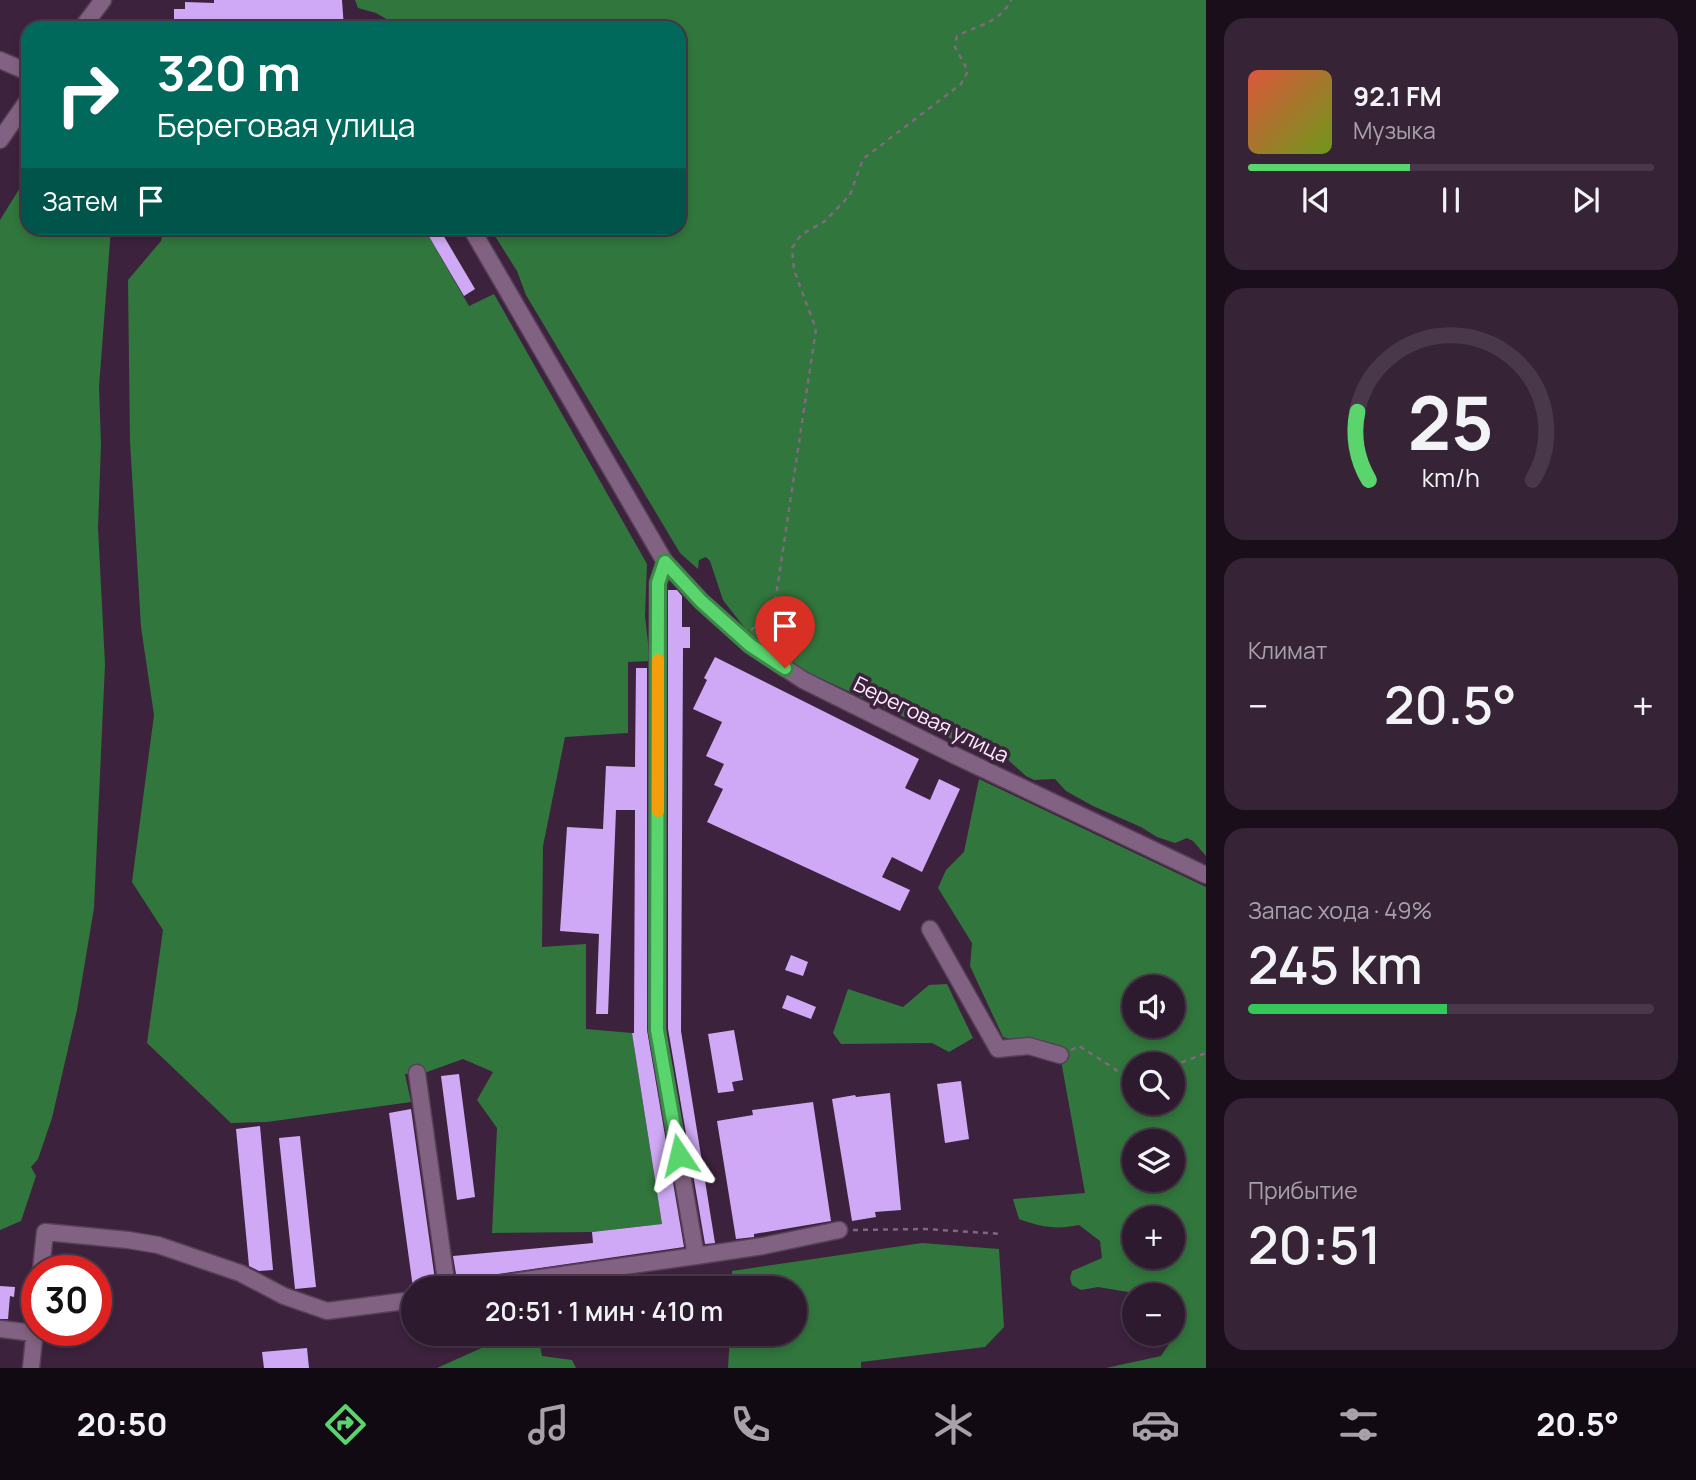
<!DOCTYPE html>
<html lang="ru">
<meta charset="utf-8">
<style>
:root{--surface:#2e1a2e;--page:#362336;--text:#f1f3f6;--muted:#a7a1aa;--line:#49384a;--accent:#5ad56e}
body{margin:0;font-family:Manrope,sans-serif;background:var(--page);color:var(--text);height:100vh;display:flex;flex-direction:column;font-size:26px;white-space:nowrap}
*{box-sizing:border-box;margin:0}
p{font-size:23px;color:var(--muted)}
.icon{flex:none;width:38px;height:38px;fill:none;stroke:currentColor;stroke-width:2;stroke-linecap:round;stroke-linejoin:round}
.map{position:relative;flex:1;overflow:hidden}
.panel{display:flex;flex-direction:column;gap:18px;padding:18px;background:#190e19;width:490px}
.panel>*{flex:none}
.hud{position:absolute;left:21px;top:21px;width:665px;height:214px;border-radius:21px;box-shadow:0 4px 10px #0003,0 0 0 2px var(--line);background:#00695c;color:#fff;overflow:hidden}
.fabs{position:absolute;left:1122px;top:975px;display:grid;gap:14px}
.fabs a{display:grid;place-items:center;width:63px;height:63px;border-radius:50%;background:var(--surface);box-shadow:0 4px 10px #0003,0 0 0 2px var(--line);font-size:35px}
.speed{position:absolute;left:21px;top:1255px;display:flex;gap:14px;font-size:35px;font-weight:700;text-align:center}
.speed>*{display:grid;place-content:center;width:91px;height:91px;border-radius:50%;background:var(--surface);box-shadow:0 4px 10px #0003,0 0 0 2px var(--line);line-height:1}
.speed .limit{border:10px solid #d22;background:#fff;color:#111}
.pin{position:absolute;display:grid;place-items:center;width:60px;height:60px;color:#fff;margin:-72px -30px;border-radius:50% 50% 50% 0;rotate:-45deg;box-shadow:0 0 7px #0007}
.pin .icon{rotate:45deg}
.me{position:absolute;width:77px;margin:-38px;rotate:350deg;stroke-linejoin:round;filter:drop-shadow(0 0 5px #0008)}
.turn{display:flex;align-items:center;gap:24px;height:147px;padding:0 21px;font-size:32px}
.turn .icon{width:91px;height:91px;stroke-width:2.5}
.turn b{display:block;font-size:49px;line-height:60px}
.then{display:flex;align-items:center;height:66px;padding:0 21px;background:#0003;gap:14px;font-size:26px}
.big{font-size:52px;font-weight:600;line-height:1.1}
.panel .tile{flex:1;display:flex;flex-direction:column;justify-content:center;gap:10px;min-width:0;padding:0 24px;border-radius:21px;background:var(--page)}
.panel .dial{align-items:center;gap:0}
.dial svg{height:182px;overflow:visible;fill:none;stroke:var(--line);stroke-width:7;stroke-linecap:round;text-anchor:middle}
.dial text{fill:var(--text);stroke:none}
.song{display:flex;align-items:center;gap:21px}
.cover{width:84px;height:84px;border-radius:10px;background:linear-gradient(135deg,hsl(10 70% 55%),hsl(80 70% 35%))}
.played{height:7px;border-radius:4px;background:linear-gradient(90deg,var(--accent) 40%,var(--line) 40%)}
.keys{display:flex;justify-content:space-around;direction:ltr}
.heat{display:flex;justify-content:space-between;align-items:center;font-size:38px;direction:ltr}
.charge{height:10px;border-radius:5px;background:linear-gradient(90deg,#34c759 49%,var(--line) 0)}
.trip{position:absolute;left:401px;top:1276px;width:406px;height:70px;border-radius:35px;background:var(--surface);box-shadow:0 4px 10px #0003,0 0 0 2px var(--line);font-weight:600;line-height:70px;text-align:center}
.dock{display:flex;height:112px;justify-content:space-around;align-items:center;background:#120a12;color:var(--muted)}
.dock .icon{width:49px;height:49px}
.dock .selected{color:var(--accent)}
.dock b{font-size:32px;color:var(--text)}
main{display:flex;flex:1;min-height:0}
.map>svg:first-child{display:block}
.forest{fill:#31763c;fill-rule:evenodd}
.building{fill:#cfa9f5}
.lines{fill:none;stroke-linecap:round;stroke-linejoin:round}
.minor-casing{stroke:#584058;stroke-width:19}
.path{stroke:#806880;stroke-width:2.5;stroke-dasharray:5 5;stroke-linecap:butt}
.minor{stroke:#826282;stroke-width:16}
.route-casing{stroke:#3a8a48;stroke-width:18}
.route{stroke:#5ad56e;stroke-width:12}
.slow{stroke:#f59e0b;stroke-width:12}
.labels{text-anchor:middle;stroke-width:7;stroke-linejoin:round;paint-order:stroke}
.street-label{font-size:21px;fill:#feebfd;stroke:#3d223d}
</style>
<main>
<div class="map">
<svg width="1206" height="1368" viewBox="0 0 1206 1368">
<rect width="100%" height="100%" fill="#3d223d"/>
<!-- forest -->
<path class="forest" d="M355,0H1206V856L1193,841L1187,838L1175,843L1157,837L1141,827L1093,806L1066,791L1055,779L1034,780L1026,776L1007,759L988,756L805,671L776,654L750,635L723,600L710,561L706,557L699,560L698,569L680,553L526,295L517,271L490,228H679V28H389L388,20L376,13L358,8Z
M28,175V228H111L99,387L101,444L98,528L105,664L94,908L77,1010L52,1118L38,1159L31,1167L36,1176L21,1221L0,1230V220Z
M164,228H424L469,306L494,294L647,564L645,616L650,661L628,662V733L565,737L543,846L542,947L586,944V1029L632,1033L662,1224L592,1232L492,1233L497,1128L477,1100L493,1072L463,1059L427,1072L405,1074L411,1102L267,1122L231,1123L147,1043L163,930L132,882L154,715L141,627L130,441L128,280L161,241Z
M979,779L1206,887V1368H1106L1161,1356L1173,1338L1170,1334H1172V1295H1146L1098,1287L1081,1290L1072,1285L1070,1278L1072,1271L1102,1258L1100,1241L1079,1225C1056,1230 1041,1227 1019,1219L1013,1199L1085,1193L1060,1055L1003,1037L970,966L972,943L938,888L946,870L964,852ZM1134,987H1172V1026H1134ZM1134,1064H1172V1102H1134ZM1134,1141H1172V1180H1134ZM1134,1218H1172V1256H1134Z
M947,984L973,1038L949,1052L932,1043L841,1044L833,1033L848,989L903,1007L929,985Z
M922,1243L999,1249L1004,1327L985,1347L861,1362V1368H728L730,1334H794V1288H732V1271Z
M540,1345L542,1356L572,1360L576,1368H437L486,1346Z"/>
<!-- building -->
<path class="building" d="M214,0H342L344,28H174V9H185V2L214,3Z
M424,228H439L475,289L464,296Z
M668,590H677L682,596V627H690V648H683L681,1031L715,1243L705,1244L668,1029Z
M715,657L919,759L905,788L930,800L939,779L960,789L922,872L892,857L882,877L910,890L900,911L707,822L723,789L714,785L724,764L706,756L722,722L693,709L707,680L704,678Z
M636,668H647V1030L684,1247L457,1280L453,1256L593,1243L592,1232L662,1224L632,1033H634L635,810H616L608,1014H596L599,934L560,931L567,827L603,829L606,766L635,767Z
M791,955L808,962L803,976L785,970Z
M787,995L816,1007L811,1019L782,1008Z
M734,1030L743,1080L732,1082L734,1091L718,1093L708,1034Z
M459,1074L475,1197L457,1200L441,1076Z
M961,1081L969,1139L945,1143L937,1084Z
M890,1093L901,1210L875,1212L876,1217L852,1221L832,1099L855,1095L856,1097Z
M813,1102L831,1221L754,1234V1237L736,1239L717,1121L753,1115L752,1110Z
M411,1109L436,1287L432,1288H413L389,1113Z
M260,1126L273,1270L259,1271L249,1266L236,1129Z
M300,1136L316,1287L295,1289L279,1138Z
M0,1286L15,1287L14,1297L10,1296L8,1319H0Z
M307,1348L309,1368H264L262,1352Z"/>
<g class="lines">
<defs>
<path id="minor" d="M82,28L103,0
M0,60L28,72
M0,140L28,100
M471,228L665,562L701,601L750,645L803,680L956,756L1206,875
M665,562L658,583L657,1030L696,1256L763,1246L839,1230
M930,929L998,1049L1029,1046L1060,1055
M417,1073L447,1288
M41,1270L45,1232L128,1240L158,1245L240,1273L284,1296L327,1311L413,1300
M469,1288L696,1256
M0,1329L34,1333
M31,1368L37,1309"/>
</defs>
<!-- minor casing -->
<use href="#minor" class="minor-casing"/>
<!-- path -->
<path class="path" d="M751,630L771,616L775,603L816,329L794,270L792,248L801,235L825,221L850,195L863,159L961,84L968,71L955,47L957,36C978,25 1000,23 1011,0
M1071,1050L1079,1046C1098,1058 1118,1070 1134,1084
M1172,1066L1206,1053
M853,1230L925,1229L1003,1234"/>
<!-- minor -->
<use href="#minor" class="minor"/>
</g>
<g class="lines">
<defs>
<path id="route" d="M679,1155L657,1030L658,583L665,562L701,601L750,645L785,668"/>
</defs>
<!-- route casing -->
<use href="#route" class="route-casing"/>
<!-- route -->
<use href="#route" class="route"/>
<!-- slow -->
<path class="slow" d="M658,811V660"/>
</g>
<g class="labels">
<!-- street labels -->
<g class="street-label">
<text transform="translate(931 720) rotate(26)" y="7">Береговая улица</text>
</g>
</g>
</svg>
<div class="fabs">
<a><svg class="icon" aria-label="sound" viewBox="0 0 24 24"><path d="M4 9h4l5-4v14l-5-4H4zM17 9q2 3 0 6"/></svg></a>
<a><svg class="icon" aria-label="search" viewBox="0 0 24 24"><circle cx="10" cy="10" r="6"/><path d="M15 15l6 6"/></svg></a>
<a><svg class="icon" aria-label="layers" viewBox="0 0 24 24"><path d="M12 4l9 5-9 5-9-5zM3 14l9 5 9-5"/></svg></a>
<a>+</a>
<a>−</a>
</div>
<div class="speed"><div class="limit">30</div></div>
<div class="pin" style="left:785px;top:668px;background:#d93025"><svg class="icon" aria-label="arrive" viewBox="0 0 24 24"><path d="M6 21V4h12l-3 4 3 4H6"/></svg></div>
<svg class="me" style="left:679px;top:1155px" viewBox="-20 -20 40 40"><path d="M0-17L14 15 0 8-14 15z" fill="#5ad56e" stroke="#fff" stroke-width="4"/></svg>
<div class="trip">20:51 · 1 мин · 410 m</div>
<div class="hud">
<div class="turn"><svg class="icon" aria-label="right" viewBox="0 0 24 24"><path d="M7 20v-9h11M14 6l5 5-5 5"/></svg><div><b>320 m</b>Береговая улица</div></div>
<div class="then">Затем<svg class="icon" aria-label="arrive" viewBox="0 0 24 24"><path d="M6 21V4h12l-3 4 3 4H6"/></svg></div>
</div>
</div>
<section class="panel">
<div class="tile">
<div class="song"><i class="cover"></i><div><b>92.1 FM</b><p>Музыка</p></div></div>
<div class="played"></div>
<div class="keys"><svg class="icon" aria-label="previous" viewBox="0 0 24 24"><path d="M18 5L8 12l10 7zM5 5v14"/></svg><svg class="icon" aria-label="pause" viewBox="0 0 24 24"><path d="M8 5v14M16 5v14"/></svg><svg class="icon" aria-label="next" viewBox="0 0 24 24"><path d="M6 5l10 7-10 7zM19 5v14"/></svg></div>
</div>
<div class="tile dial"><svg viewBox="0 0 100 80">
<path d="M14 69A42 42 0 1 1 86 69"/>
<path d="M14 69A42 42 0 0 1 9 39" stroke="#5ad56e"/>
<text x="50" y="56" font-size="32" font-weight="700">25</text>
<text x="50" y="72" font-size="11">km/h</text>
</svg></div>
<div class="tile"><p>Климат</p>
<div class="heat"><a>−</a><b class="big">20.5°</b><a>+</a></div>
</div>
<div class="tile"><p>Запас хода · 49%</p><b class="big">245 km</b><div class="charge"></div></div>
<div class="tile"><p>Прибытие</p><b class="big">20:51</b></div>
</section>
</main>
<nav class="dock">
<b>20:50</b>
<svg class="icon selected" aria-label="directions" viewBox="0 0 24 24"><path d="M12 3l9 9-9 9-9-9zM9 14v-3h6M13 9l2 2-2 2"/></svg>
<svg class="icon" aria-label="music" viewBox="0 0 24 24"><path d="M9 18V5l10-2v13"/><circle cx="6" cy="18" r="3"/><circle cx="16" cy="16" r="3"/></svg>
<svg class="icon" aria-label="phone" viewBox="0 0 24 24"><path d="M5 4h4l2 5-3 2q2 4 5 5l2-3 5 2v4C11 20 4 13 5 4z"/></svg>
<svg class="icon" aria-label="climate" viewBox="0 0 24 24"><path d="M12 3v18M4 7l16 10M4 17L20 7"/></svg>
<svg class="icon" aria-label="car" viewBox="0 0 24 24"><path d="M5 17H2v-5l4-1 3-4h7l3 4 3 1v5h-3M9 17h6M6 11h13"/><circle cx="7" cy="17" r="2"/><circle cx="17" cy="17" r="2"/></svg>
<svg class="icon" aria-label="filters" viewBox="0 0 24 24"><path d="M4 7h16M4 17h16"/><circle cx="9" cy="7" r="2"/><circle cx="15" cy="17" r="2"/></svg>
<b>20.5°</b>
</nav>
